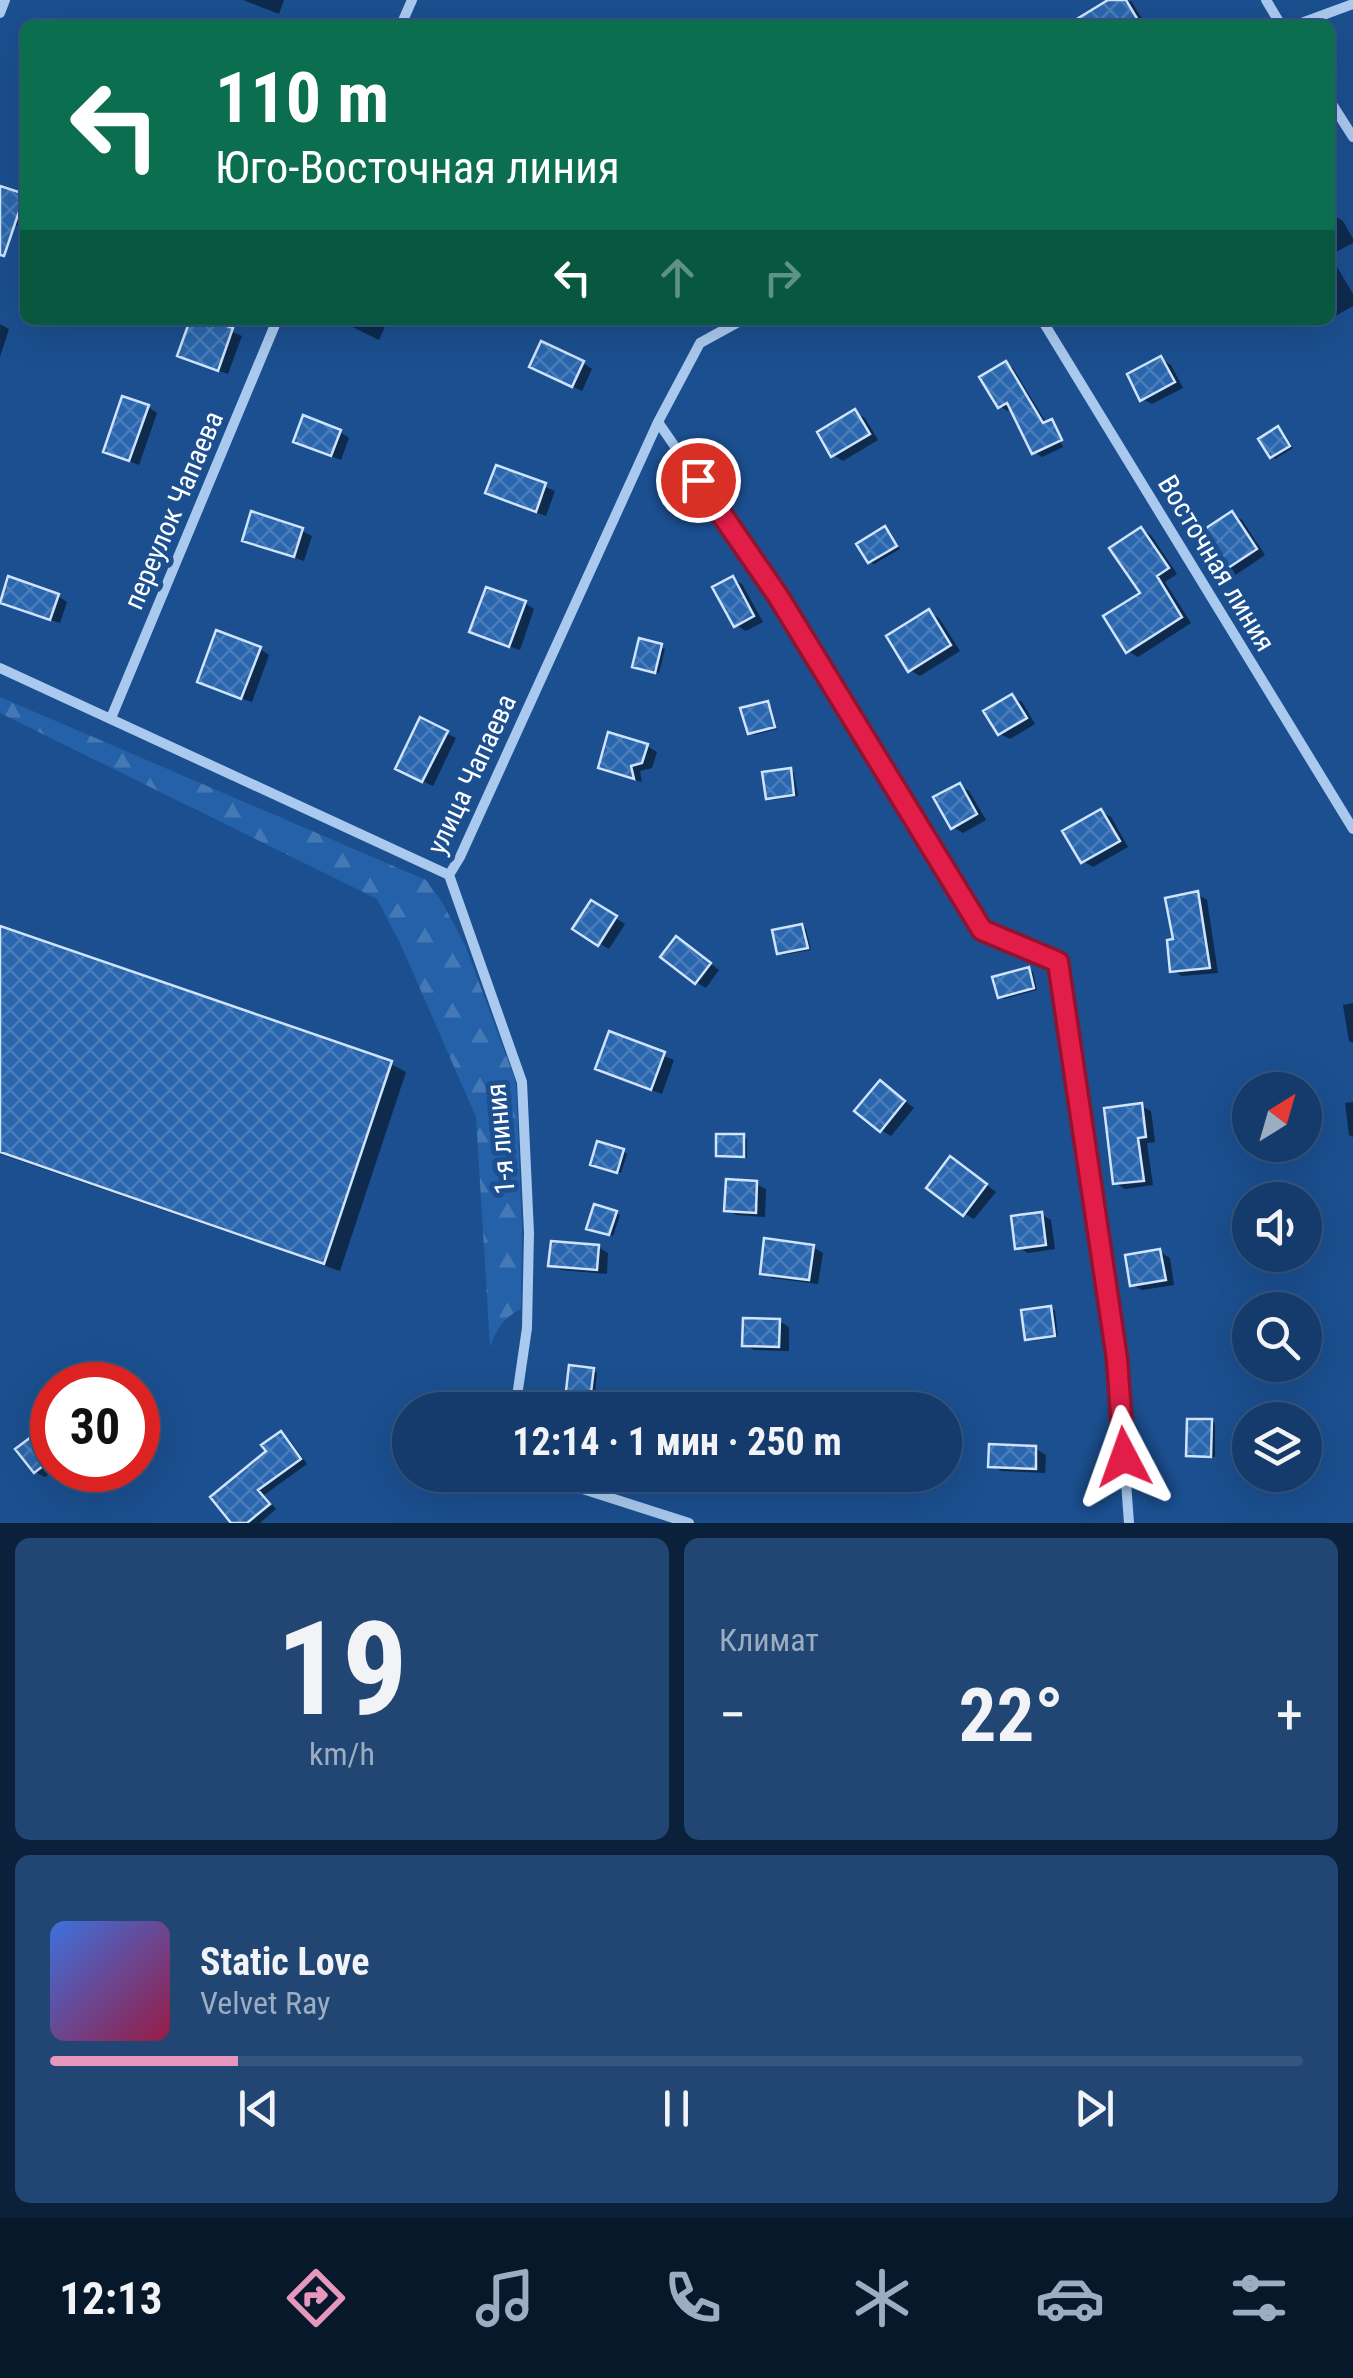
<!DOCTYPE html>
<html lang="ru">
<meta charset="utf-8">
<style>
:root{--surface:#143b6b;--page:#214673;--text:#f1f3f6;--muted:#9dadc1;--line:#33557e;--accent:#e797bd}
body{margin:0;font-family:"Roboto Condensed",sans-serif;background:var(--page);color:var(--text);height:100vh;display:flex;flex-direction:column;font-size:38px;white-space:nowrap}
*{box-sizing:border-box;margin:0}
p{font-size:32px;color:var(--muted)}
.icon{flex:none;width:55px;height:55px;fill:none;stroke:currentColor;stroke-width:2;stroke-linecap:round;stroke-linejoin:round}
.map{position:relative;height:1523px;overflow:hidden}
.side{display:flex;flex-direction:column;gap:15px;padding:15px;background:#0b203b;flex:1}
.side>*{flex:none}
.banner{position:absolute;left:20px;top:20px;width:1315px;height:305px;border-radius:15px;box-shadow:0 10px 40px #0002,0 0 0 2px var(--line);background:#0b6e4f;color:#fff;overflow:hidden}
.needle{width:65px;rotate:37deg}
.fabs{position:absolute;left:1232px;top:1072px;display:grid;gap:20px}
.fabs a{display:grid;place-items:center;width:90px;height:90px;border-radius:50%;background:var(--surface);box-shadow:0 10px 40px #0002,0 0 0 2px var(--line);font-size:50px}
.speed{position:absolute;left:30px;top:1362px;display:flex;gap:20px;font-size:50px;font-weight:700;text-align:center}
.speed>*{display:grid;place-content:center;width:130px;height:130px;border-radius:50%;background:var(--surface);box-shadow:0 10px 40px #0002,0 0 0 2px var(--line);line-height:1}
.speed .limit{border:15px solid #d22;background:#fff;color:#111}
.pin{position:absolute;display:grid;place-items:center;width:85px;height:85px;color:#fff;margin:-42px;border:5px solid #fff;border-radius:50%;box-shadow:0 2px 10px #0007}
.me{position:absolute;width:110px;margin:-55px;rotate:356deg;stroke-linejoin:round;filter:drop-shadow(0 0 8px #0008)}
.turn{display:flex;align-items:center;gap:35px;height:210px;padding:0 30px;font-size:45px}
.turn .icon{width:130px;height:130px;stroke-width:2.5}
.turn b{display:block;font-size:70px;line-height:85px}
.lanes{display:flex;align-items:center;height:95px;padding:0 30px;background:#0003;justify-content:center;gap:50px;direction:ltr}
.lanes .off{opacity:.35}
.big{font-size:75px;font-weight:700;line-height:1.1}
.side .card{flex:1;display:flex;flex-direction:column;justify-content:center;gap:15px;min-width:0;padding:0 35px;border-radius:15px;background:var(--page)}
.side .dial{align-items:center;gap:0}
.dial b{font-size:130px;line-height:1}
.song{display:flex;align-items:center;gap:30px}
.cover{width:120px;height:120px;border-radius:15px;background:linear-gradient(135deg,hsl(220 70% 55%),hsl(340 70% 35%))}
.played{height:10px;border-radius:5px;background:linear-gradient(90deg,var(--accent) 15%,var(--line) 15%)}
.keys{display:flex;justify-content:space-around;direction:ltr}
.heat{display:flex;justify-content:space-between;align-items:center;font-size:55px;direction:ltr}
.side .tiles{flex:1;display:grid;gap:15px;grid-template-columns:1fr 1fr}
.card:last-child{grid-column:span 2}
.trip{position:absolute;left:392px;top:1392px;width:570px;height:100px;border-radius:50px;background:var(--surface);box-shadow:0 10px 40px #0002,0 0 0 2px var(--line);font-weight:700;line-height:100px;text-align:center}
.tab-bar{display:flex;height:160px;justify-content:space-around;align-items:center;background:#08182b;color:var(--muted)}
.tab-bar .icon{width:70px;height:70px}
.tab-bar .on{color:var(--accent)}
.tab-bar b{font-size:45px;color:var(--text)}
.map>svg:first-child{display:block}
.forest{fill:url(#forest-firs)}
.shadow{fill:#0007}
.building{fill:url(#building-cross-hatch);stroke:#cfe3fa;stroke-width:2.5}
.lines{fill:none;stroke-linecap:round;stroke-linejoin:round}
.street{stroke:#a9c9ee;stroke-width:10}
.route-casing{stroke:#92132f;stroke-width:25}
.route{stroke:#e11d48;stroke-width:18}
.labels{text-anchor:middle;stroke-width:10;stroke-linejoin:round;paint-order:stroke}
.street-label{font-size:28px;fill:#fff;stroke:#1b4f8f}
</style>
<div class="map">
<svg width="1353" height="1523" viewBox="0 0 1353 1523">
<defs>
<pattern id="forest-firs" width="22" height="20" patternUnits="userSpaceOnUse" patternTransform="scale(2.5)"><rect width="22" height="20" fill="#2461a8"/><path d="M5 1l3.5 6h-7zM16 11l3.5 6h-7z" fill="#4579b5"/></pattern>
<pattern id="building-cross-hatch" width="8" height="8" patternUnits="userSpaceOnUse" patternTransform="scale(2.5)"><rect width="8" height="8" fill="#2a66ad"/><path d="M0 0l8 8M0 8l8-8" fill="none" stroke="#4a7db9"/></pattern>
</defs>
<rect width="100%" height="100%" fill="#1b4f8f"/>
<!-- forest -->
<path class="forest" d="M0,697L426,880L442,902L465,945L516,1082L522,1228L521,1309C503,1318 497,1329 490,1347L476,1117L400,943L377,899L0,713Z"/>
<!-- shadow -->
<path class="shadow" d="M243,0H284L279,14Z
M1113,0L1131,1L1146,25H1090Z
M0,188L25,197V228L0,220Z
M1333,215L1343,221L1353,239V243L1330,255L1353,294V306L1330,319V217Z
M193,320H204L242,336L228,374L190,361Z
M338,320H388L379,340Z
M1105,320H1125L1115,326Z
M1310,320H1329L1320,326Z
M0,324L9,329L0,357Z
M1161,359L1171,365L1183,388L1152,404L1142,399Z
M583,363L592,369L582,391L541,372Z
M1006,364L1013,368L1047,424L1052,422L1057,424H1052L1063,447L1042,457L1034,452L1012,408L1007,411L1000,406Z
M148,407L157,413L139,465L116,456Z
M855,412L865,418L878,440L843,461L833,455Z
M1279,429L1283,431L1293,448L1275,459L1271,456Z
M340,432L349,438L341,460L306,446Z
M498,468L555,491L546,516L498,498Z
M1232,514L1242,520L1265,555L1231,578L1221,572Z
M253,515L302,531L312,536L304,561L255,545L245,540Z
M885,529L890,531L900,549L874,564L869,562Z
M1141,529L1151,535L1177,574L1165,582L1191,623L1138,657L1128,651L1144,594Z
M732,578L742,584L763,622L746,631L736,625Z
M58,596L67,602L60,623L12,607Z
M525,603L534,609L520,650L482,637Z
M929,612L939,618L960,651L920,676L910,670Z
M641,641L665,649L659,673L639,668Z
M260,649L269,655L252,702L210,687Z
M1012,697L1022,702L1035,724L1010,739L1000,734Z
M767,704L771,706L777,729L754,735L750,732Z
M446,733L456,738L433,786L408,774Z
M647,746L657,752L652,768L640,771L642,782L611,772L601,766Z
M790,771L794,773L798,796L773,800L769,797Z
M960,786L969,791L986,820L963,833L953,827Z
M1101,811L1111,817L1128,847L1093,867L1083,861Z
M1197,894L1207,900L1218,973L1182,976L1172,970L1176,942Z
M592,903L625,924L609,949L576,929Z
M802,926L806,929L811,950L783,955L779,953Z
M0,929L391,1064L406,1072L340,1271L0,1154Z
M686,945L719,970L706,988L696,982Z
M1028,970L1033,972L1037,990L1004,999L1000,997Z
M1353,1003V1043L1349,1041L1343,1005Z
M610,1035L674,1060L662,1094L608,1074Z
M890,1089L914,1108L891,1136L881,1130Z
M1353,1102V1137L1349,1135L1345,1103Z
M1141,1106L1151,1111L1155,1142L1147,1143L1153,1185L1125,1189L1115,1183Z
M743,1136L747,1139V1158L722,1157L718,1155Z
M623,1151L627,1154L621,1173L597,1166Z
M961,1165L996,1192L974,1219L965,1214Z
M756,1184L766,1189L765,1217L737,1215L727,1210Z
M616,1213L620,1215L613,1236L593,1230Z
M1042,1215L1051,1220L1055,1249L1028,1253L1018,1247Z
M598,1247L608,1253L607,1274L561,1270L551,1264Z
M813,1247L823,1253L818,1284L772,1278L762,1272Z
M1160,1252L1170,1258L1174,1285L1142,1290L1132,1285Z
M1051,1308L1055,1311L1058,1337L1032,1341L1027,1339Z
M779,1321L789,1327V1351L754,1350L744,1344Z
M593,1370L597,1373L594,1402L568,1397Z
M930,1397L934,1399L935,1410H902L901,1398Z
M1211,1421L1215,1423V1457H1193L1189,1455Z
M43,1431L52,1437V1470H55L45,1477L35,1472Z
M281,1434L289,1439L307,1464L264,1495L276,1509L260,1523H235L269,1451Z
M1036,1449L1046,1455L1045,1473L1001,1471L991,1465Z"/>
<!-- building -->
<path class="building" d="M1108,0H1126L1141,25H1067Z
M0,186L25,194L4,256L0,255Z
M190,320H211L233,328L218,371L177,356Z
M541,341L584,361L572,387L529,367Z
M1161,356L1175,382L1140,401L1127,374Z
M1006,361L1043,423L1052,419L1062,440L1032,454L1007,403L998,408L979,377Z
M122,396L149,405L129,461L103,452Z
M855,409L870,434L831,457L817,432Z
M303,415L341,430L331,456L293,442Z
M1278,426L1290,446L1270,458L1258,439Z
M496,465L546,483L536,512L485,493Z
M251,511L303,528L294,557L242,541Z
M1232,511L1257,549L1219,574L1194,536Z
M885,526L897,546L868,563L856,544Z
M1141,527L1169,568L1157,576L1182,617L1126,653L1103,616L1140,593L1109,548Z
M8,576L59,594L50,620L0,603Z
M733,576L754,616L734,627L712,587Z
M486,587L526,601L509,647L469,632Z
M929,609L951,645L908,672L886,636Z
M216,630L261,647L241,699L197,682Z
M639,638L662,644L655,673L632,667Z
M1012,694L1027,718L998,735L983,711Z
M768,701L775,727L748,734L740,708Z
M420,717L448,731L422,782L395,769Z
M608,732L648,744L642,763L631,766L634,779L598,768Z
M791,768L794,795L766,799L762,772Z
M960,783L977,814L951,829L933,797Z
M1101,809L1120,841L1081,863L1062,831Z
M1198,891L1210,968L1170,972L1167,940L1173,939L1165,898Z
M591,900L617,916L598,946L572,929Z
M802,924L808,948L777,954L772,930Z
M0,926L392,1061L324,1264L0,1152Z
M676,936L711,963L695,984L660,957Z
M1029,967L1034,988L998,998L992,977Z
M609,1031L665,1052L651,1090L595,1069Z
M880,1080L905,1101L880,1132L854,1111Z
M1142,1103L1146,1137L1138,1138L1144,1181L1113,1184L1104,1108Z
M716,1134H744V1157L716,1156Z
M597,1141L624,1149L617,1173L590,1165Z
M950,1156L987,1184L963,1216L926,1188Z
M726,1179L757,1181L756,1213L724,1211Z
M594,1204L617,1211L609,1235L586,1229Z
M1042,1212L1046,1245L1015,1249L1011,1216Z
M764,1238L814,1245L809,1280L760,1274Z
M551,1241L599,1245L597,1270L548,1266Z
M1160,1249L1166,1280L1130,1286L1125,1255Z
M1051,1306L1055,1336L1025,1340L1021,1310Z
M743,1318L780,1319L779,1347L742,1346Z
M569,1365L594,1368L590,1401L565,1399Z
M1187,1419H1212L1211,1457L1186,1456Z
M43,1428L52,1441V1459L34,1473L15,1449Z
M281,1431L301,1459L258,1490L270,1504L247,1523H231L210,1497L266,1451L261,1445Z
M989,1444L1036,1446V1469L988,1467Z"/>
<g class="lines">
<!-- street -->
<path class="street" d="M1266,0L1281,25
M0,13L5,0
M401,25L412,0
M1296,25L1353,4
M1330,101L1353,137
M1042,320L1353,829
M658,422L778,596L982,930L1059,962L1117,1359L1129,1523
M0,668L449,875
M111,718L277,320
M449,875L460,857L658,422L700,343L742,320
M449,875L522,1082L529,1233L527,1328L515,1410
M539,1475L689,1523"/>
</g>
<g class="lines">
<defs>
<path id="route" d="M698,480L778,596L982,930L1058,962L1117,1359L1124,1457"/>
</defs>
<!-- route casing -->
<use href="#route" class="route-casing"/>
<!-- route -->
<use href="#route" class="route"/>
</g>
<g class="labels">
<!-- street labels -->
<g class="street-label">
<text transform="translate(173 510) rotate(-67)" y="10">переулок Чапаева</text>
<text transform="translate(1217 563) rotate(59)" y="10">Восточная линия</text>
<text transform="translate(471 774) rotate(-65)" y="10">улица Чапаева</text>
<text transform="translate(500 1139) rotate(-95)" y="10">1-я линия</text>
</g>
</g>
</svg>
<div class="fabs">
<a><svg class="needle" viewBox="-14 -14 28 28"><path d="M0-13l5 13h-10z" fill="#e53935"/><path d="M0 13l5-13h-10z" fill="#9dadc1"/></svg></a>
<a><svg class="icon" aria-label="sound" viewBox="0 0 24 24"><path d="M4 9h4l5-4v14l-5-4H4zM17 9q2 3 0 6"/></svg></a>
<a><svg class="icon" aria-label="search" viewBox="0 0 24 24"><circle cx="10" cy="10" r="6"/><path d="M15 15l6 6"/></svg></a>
<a><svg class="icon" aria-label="layers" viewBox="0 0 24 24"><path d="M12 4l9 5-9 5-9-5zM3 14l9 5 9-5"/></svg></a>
</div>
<div class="speed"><div class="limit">30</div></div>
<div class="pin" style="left:698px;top:480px;background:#d93025"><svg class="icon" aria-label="arrive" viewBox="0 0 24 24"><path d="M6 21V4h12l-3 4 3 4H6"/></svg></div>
<svg class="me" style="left:1124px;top:1457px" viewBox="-20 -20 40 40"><path d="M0-17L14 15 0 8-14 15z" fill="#e11d48" stroke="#fff" stroke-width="4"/></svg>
<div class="trip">12:14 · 1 мин · 250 m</div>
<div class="banner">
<div class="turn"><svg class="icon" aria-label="left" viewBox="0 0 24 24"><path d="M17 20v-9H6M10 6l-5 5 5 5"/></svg><div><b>110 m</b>Юго-Восточная линия</div></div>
<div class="lanes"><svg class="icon" aria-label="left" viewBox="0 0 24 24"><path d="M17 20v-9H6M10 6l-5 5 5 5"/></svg><svg class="icon off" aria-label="ahead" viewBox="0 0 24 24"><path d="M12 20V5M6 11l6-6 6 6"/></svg><svg class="icon off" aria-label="right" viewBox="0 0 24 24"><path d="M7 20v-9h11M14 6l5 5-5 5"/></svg></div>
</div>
</div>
<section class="side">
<div class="tiles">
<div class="card dial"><b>19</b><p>km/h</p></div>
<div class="card"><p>Климат</p>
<div class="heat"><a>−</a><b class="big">22°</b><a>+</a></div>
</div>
<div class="card">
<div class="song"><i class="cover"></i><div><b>Static Love</b><p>Velvet Ray</p></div></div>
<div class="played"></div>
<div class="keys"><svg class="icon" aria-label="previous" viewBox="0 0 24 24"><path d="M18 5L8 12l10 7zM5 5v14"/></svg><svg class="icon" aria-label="pause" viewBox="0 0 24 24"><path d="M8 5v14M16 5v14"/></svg><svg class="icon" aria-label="next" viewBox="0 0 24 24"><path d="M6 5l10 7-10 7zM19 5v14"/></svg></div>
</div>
</div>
</section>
<nav class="tab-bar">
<b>12:13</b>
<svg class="icon on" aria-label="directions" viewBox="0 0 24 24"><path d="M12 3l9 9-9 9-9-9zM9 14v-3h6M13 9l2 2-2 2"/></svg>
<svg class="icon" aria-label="music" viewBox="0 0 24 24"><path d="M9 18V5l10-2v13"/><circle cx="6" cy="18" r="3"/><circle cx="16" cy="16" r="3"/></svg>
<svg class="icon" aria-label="phone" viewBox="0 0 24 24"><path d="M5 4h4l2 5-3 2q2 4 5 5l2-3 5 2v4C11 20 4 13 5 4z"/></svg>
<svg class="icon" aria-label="climate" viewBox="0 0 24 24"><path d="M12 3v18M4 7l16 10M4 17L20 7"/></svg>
<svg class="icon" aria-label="car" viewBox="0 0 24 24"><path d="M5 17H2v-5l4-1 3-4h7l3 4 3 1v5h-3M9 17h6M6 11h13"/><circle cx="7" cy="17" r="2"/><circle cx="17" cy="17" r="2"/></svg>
<svg class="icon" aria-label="filters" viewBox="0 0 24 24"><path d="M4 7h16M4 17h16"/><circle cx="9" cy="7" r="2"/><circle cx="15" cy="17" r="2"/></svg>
</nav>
